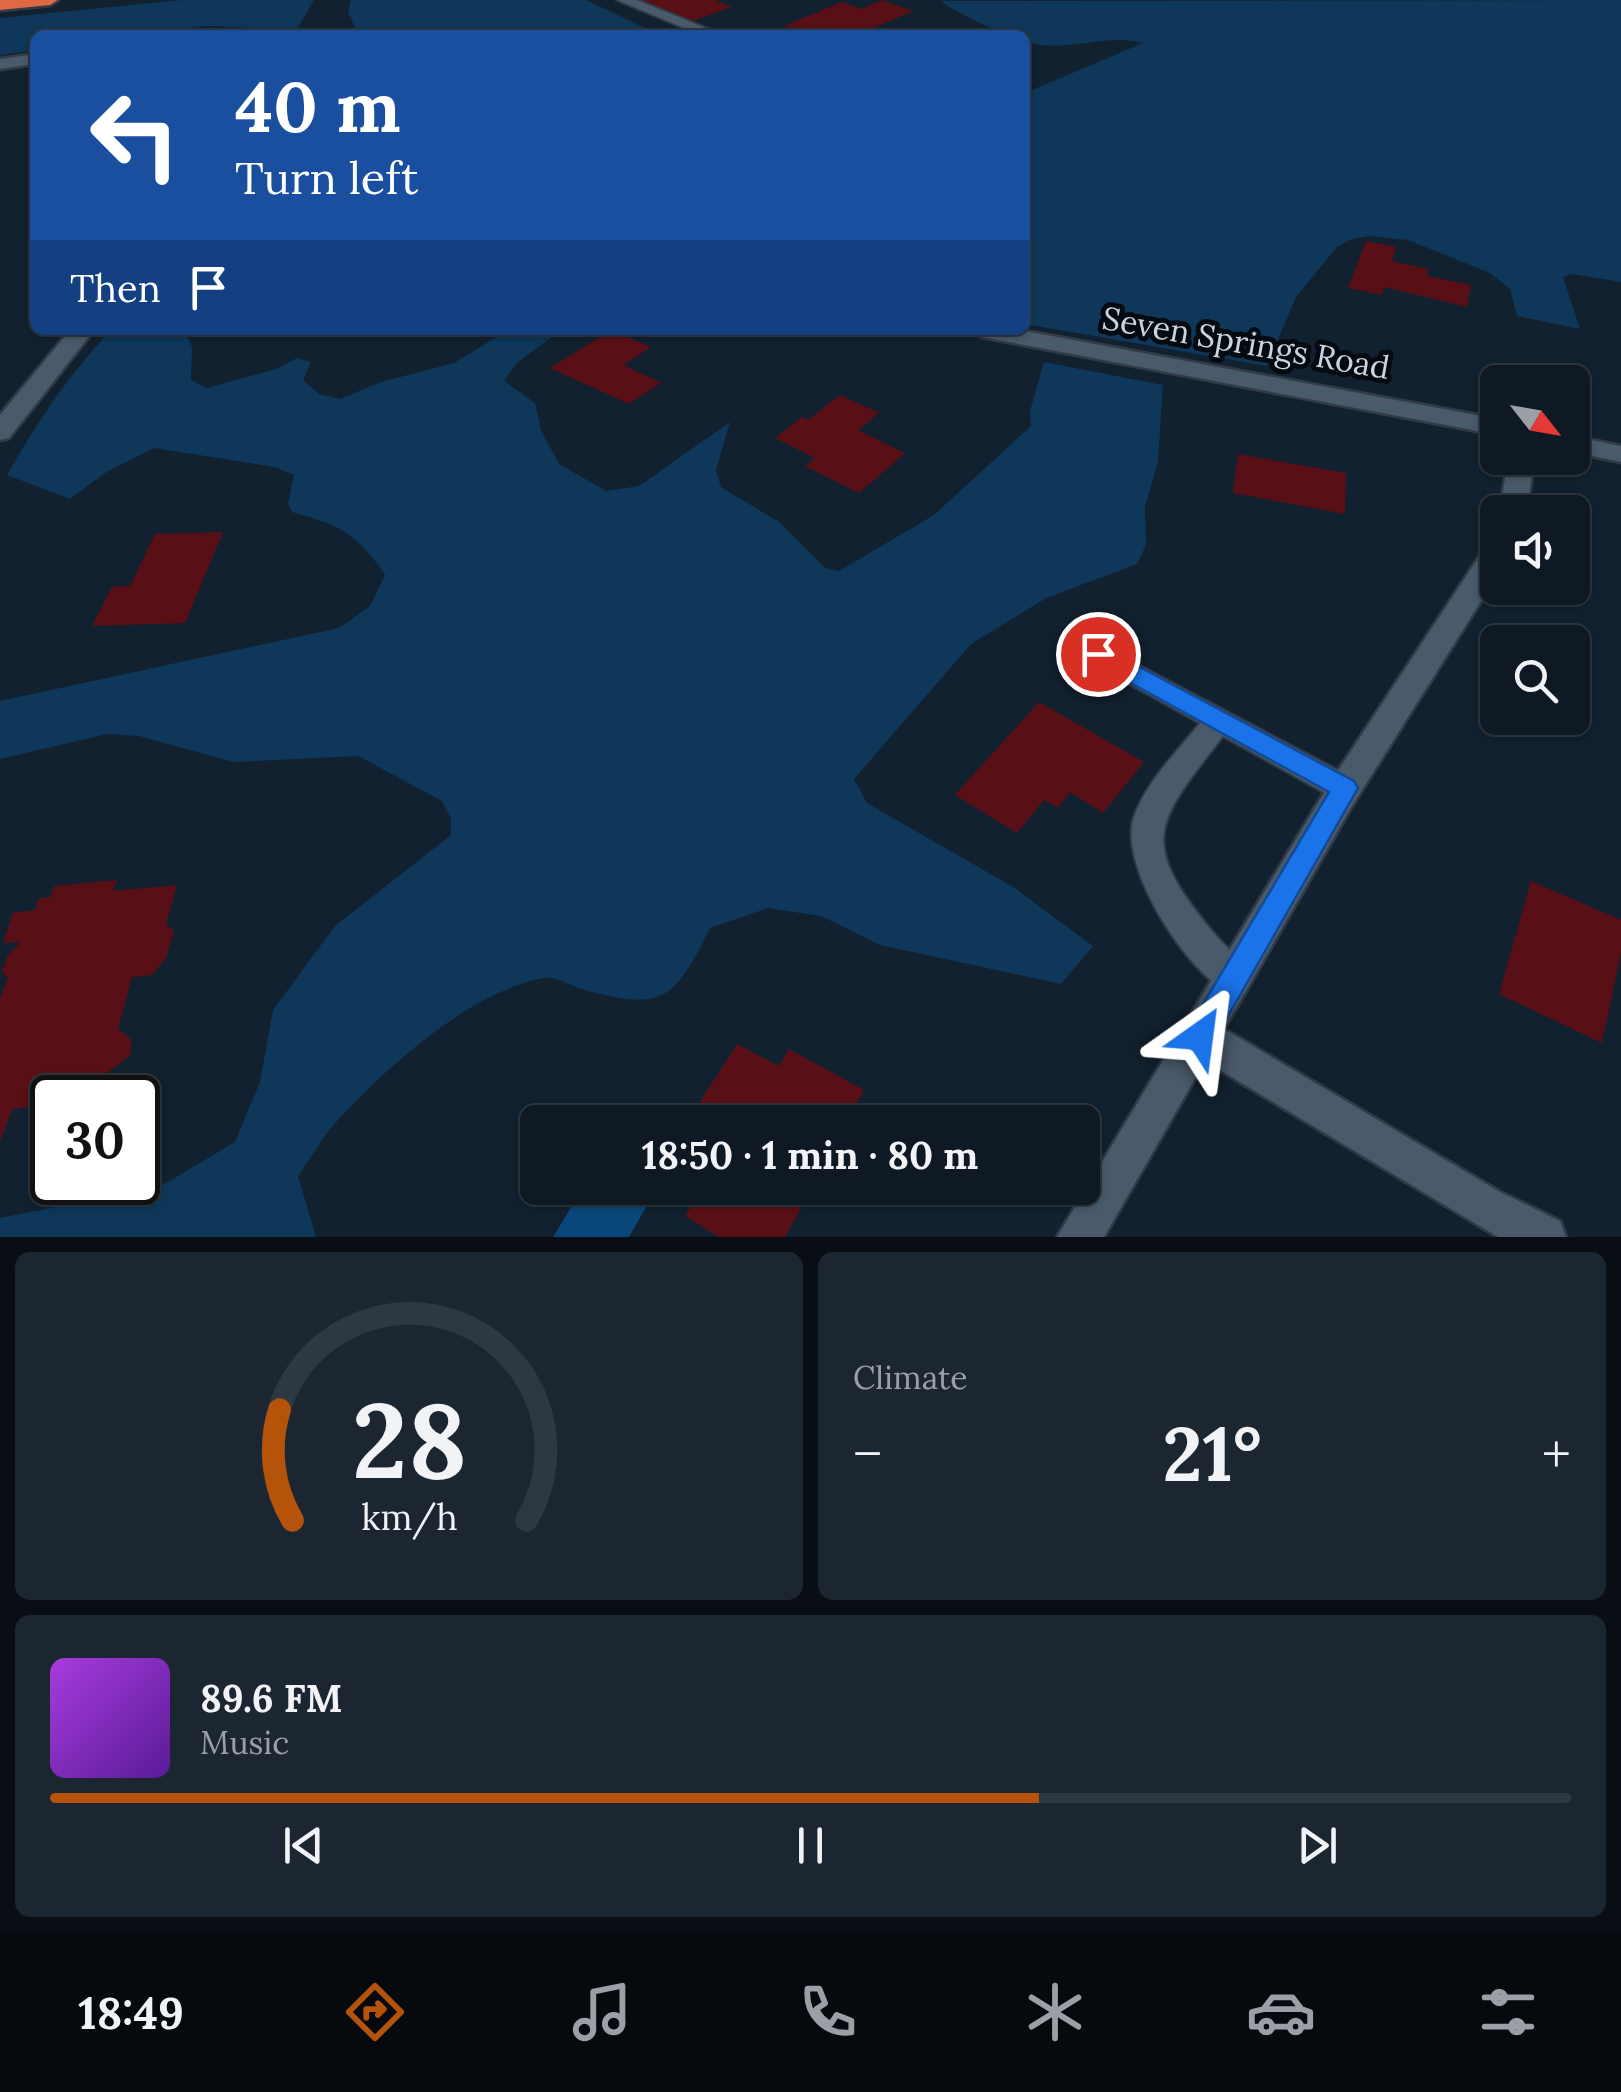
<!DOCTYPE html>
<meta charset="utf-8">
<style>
:root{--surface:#0e1923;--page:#1c2630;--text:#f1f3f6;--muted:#9ba0a6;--line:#2e3841;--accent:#b45309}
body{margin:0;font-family:Lora,serif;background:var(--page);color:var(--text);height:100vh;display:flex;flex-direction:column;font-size:38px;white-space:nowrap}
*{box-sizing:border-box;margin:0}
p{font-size:32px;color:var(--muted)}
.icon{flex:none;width:55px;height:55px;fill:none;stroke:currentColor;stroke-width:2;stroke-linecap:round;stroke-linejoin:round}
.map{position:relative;height:1237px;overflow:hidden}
.sheet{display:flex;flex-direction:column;gap:15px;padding:15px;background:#080e13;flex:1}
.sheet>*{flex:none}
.top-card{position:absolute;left:30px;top:30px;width:1000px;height:305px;border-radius:15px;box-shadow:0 2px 8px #0004,0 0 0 2px var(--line);background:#1a4fa0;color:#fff;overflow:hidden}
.needle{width:65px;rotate:121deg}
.buttons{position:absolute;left:1480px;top:365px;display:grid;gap:20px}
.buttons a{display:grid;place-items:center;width:110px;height:110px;border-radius:15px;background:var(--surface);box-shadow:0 2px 8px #0004,0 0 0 2px var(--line);font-size:50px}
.speed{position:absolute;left:30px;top:1075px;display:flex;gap:20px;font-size:50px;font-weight:700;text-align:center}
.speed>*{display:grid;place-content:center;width:130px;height:130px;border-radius:50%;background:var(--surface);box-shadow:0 2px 8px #0004,0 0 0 2px var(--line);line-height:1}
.speed .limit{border:5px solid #111;border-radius:15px;background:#fff;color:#111}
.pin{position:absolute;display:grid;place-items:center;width:85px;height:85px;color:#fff;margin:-42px;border:5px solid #fff;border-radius:50%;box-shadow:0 2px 10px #0007}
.me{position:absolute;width:110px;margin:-55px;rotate:31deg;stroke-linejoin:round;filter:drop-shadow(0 0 8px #0008)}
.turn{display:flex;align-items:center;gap:35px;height:210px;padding:0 40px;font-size:45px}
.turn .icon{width:130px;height:130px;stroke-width:2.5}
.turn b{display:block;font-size:70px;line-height:85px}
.then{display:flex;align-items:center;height:95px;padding:0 40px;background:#0003;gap:20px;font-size:38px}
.big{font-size:75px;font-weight:700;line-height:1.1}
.sheet .widget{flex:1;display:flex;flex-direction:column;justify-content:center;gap:15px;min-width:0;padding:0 35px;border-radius:15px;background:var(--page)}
.sheet .dial{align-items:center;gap:0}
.dial svg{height:260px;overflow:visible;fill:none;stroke:var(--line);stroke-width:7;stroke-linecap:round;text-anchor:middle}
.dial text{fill:var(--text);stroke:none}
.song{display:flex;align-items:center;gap:30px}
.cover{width:120px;height:120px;border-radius:15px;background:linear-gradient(135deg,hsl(280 70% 55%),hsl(270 70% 35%))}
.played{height:10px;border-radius:5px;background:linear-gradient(90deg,var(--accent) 65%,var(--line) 65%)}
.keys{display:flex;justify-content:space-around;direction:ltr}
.heat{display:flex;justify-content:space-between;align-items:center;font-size:55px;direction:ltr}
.sheet .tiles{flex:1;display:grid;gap:15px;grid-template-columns:1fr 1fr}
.widget:last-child{grid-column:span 2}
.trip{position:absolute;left:520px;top:1105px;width:580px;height:100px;border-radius:15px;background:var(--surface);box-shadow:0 2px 8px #0004,0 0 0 2px var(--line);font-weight:700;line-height:100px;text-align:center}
.dock{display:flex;height:160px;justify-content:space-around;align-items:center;background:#060a0e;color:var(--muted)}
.dock .icon{width:70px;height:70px}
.dock .active{color:var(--accent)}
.dock b{font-size:45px;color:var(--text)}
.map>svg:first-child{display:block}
.green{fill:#0e3759}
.water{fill:#09477a}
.building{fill:#581016}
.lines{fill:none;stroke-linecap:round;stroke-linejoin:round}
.lane-casing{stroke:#313a46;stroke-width:4}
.street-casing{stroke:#313a46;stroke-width:5}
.highway-casing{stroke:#313a46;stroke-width:5}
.lane{fill:#495a6a;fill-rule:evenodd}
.street{fill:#495a6a;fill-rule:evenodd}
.highway{fill:#e06843;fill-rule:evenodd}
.route{fill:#1a73e8;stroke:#114b97;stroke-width:2.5}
.labels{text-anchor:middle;stroke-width:10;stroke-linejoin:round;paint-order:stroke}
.street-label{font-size:32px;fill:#cad4dd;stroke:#050a10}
</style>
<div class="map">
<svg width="1621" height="1237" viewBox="0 0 1621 1237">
<rect width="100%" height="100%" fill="#12212f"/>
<!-- green -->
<path class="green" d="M182,0H314L298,28L289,30L209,26L133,35H35V50L0,55V18Z
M351,0H586L660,35H370L355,28L348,12Z
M1621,0V282L1572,274L1563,277L1580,329L1517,316L1510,289L1490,273L1408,240L1369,236L1349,240L1337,247L1296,297L1267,366L1025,324V93L1143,43C1102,32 1064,55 1025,41V35C996,35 965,16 940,1Z
M111,330H184L192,347L191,380L207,388L276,369L297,358L311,362L303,380L319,394L340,399L381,382L454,363L508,330H561L517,363L504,381L535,403L541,430L559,464L606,491L639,486L730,422L716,470L721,487L779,522L825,568L839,571L934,515L1031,426L1030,411L1044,362L1163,385L1158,461L1145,507L1146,545L1137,564L1046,598L971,644L854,779L867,803L1013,887L1093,946L1061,984L880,945L821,916L768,908L710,928C673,1003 662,1011 581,989C569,985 556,976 544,978C471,991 388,1066 338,1120C323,1136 311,1158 298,1176L316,1237H0V1218L161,1186L235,1142L260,1082L273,1010L335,926L451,835V819L442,801L358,756L233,762L139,736L107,734L0,759V701L339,628L370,606L385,575C358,534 339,525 292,512L288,504L294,475L275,467L154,448L105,473L70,499L7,475C37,422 69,374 111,330Z"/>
<!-- water -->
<path class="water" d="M583,1188H657L629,1237H553Z"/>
<!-- building -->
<path class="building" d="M641,0H715L732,7L693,21Z
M882,0L913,11L858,35H807L784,26L842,2L862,9Z
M1366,241L1396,247L1392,261L1428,269L1427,276L1471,285L1467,307L1384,287L1382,295L1348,288Z
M611,330L651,347L624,365L661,383L629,404L550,368Z
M840,395L879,413L858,430L905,453L859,493L805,466L815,458L775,438L802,417L808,420Z
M1238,454L1346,473L1345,514L1233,493Z
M223,532L185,623L92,626L112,587L130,586L155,534Z
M1039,702L1144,762L1103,813L1070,792L1058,808L1044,800L1017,833L955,795Z
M117,880L113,891L177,885L166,924L174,932L166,958L152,975L132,977L118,1029L132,1040L130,1056L104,1075L97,1098H52V1104L12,1109L0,1142V999L8,977L2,972L7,956L21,942L3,943L13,913L35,910L39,898L51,897L54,886Z
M1531,881L1621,920V952L1602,1043L1499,994Z
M737,1044L779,1066L789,1049L864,1090L847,1122H687Z
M703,1188H812L785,1237H719L685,1216Z"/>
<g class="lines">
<defs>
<path id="lane" d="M617,0H637L723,35H701Z
M1098,644L1356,780L1361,789L1356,798L1345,802L1334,798L1223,736C1158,821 1135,839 1212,931C1225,947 1243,960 1252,979L1246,990L1234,995C1189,978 1117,865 1134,817C1146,782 1177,752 1200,723L1088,661L1084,654L1088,647Z"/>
<path id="street" d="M35,54V64L0,69V59Z
M70,330H94L9,438L0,440V415Z
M970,330H1020L1498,419V435L982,337Z
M1572,436L1621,446V462L1572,452Z
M1508,458H1534L1527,512H1500Z
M1498,540V574L1352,806L1224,1029L1500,1192L1560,1221L1566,1237H1498L1205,1061L1104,1237H1057L1328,786L1488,543Z"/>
<path id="highway" d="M0,0H58L50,5L0,10Z"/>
</defs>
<!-- lane casing -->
<use href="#lane" class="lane-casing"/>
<!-- street casing -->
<use href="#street" class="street-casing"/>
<!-- highway casing -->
<use href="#highway" class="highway-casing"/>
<!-- lane -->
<use href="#lane" class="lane"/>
<!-- street -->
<use href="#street" class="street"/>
<!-- highway -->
<use href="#highway" class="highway"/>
</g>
<!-- route -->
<path class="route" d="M1098,645L1354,781L1358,788L1211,1046L1200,1050L1190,1046L1185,1036L1190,1026L1329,792L1089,660L1086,654L1089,648Z"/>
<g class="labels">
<!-- street labels -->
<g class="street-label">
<text transform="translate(1246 343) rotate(10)" y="11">Seven Springs Road</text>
</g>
</g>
</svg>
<div class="buttons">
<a><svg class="needle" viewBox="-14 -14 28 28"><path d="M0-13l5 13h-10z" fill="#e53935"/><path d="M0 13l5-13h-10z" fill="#9ba0a6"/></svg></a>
<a><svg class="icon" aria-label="sound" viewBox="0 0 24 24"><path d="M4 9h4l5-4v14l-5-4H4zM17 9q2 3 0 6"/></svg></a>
<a><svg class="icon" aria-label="search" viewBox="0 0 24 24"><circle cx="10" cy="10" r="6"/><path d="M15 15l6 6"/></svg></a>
</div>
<div class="speed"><div class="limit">30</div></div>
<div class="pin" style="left:1098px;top:654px;background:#d93025"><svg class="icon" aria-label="arrive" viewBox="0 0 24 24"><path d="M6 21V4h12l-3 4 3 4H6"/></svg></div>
<svg class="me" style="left:1200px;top:1036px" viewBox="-20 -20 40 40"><path d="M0-17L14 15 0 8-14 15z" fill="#1a73e8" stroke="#fff" stroke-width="4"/></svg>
<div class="trip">18:50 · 1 min · 80 m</div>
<div class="top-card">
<div class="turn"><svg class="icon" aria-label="left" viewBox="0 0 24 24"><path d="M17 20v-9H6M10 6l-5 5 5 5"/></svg><div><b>40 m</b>Turn left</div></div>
<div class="then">Then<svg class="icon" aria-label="arrive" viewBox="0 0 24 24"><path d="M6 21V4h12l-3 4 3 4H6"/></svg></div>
</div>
</div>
<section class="sheet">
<div class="tiles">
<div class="widget dial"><svg viewBox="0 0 100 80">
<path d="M14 69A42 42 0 1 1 86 69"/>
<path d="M14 69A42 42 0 0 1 10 35" stroke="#b45309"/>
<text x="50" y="56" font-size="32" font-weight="700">28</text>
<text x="50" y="72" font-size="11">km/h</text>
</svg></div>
<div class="widget"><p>Climate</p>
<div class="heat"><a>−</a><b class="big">21°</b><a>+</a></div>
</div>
<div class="widget">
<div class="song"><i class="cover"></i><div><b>89.6 FM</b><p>Music</p></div></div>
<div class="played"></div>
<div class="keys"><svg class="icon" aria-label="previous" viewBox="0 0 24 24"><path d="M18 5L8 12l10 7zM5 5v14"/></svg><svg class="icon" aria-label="pause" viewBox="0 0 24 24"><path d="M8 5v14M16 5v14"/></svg><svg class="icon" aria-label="next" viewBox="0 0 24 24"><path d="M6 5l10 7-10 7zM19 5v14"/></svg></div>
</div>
</div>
</section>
<nav class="dock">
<b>18:49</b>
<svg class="icon active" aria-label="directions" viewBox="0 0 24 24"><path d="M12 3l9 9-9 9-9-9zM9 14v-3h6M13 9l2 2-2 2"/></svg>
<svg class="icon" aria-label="music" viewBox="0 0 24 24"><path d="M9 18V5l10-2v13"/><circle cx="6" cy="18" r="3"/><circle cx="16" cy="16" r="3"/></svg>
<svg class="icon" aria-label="phone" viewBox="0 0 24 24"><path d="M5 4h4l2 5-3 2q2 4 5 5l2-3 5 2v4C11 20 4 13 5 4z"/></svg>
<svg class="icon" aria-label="climate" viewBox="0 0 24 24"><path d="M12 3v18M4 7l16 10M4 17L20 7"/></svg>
<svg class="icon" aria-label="car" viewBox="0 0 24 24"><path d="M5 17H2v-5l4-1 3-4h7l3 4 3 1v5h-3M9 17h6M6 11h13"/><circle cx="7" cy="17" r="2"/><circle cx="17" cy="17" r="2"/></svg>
<svg class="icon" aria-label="filters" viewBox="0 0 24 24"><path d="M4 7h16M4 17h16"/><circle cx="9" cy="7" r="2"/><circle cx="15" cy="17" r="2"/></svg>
</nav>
